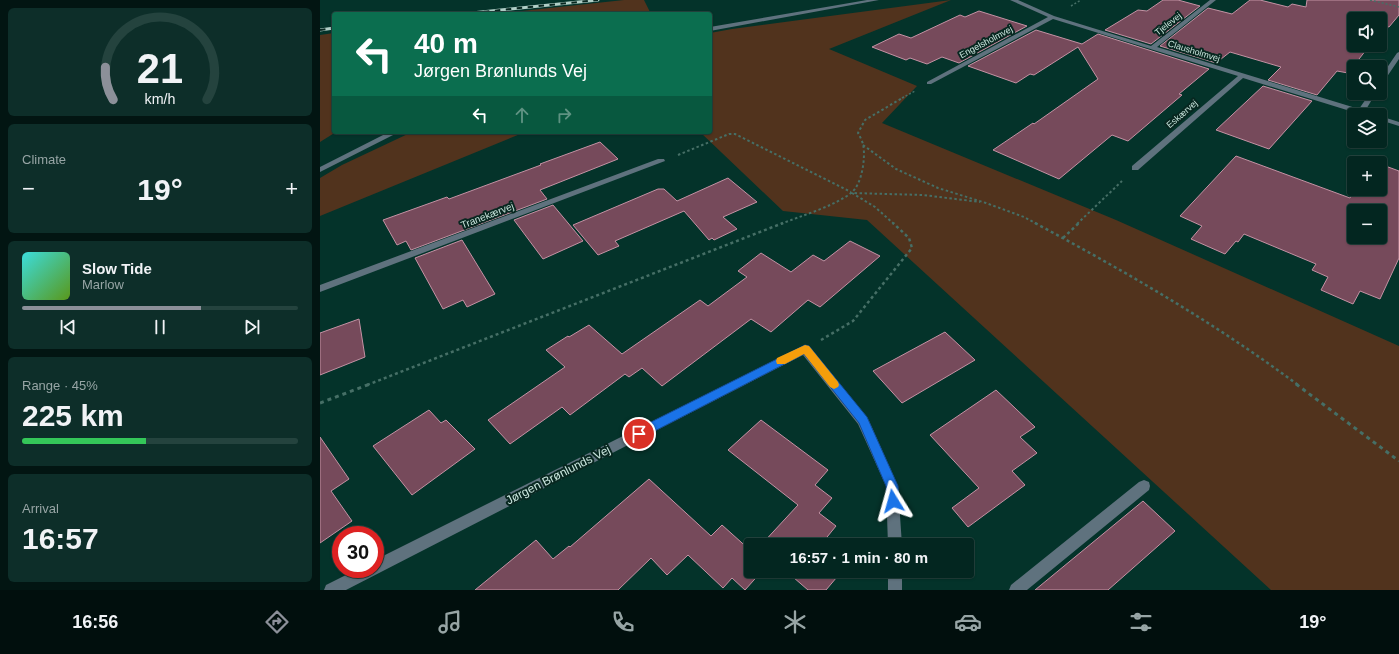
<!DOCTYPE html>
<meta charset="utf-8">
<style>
:root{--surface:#032620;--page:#0d2e29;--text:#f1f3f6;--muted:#97a5a5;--line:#24433e;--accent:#8c9099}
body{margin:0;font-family:Arial,sans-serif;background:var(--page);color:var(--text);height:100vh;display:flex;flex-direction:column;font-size:15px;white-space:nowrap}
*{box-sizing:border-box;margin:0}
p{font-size:13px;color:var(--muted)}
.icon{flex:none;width:22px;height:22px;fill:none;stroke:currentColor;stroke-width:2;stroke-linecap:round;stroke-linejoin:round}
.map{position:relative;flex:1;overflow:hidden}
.side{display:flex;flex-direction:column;gap:8px;padding:8px;background:#021512;width:320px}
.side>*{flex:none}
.banner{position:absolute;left:12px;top:12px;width:380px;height:122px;border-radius:4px;box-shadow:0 1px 3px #0004,0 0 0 1px var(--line);background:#0b6e4f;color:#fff;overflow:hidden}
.tools{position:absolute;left:1027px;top:12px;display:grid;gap:8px}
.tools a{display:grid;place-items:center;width:40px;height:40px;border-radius:4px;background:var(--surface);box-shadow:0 1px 3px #0004,0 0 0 1px var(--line);font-size:20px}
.speed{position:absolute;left:12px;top:526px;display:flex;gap:8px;font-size:20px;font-weight:700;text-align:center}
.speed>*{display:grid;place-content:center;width:52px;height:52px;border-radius:50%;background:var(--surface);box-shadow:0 1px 3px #0004,0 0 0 1px var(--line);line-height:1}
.speed .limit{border:6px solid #d22;background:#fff;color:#111}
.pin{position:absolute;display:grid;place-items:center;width:34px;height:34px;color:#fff;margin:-17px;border:2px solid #fff;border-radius:50%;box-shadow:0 1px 4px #0007}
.me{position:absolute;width:44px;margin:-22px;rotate:352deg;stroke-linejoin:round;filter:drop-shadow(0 0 3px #0008)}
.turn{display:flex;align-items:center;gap:14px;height:84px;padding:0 16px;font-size:18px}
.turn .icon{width:52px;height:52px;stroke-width:2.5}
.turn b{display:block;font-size:28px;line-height:34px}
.lanes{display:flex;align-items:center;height:38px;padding:0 16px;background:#0003;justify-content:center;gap:20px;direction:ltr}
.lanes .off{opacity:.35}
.big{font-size:30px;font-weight:600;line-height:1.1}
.side .tile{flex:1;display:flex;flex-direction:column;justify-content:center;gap:6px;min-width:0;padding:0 14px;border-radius:6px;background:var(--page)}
.side .dial{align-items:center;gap:0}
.dial svg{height:104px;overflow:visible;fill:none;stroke:var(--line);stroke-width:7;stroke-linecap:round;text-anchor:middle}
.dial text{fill:var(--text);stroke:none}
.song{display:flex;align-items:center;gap:12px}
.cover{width:48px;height:48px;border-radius:6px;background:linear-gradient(135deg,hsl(180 70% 55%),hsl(90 70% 35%))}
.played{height:4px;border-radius:2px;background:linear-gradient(90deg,var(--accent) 65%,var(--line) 65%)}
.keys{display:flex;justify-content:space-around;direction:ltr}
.heat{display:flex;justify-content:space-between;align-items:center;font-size:22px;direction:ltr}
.charge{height:6px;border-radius:3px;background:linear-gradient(90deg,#34c759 45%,var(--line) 0)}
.trip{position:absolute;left:424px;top:538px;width:230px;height:40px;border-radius:4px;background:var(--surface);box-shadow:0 1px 3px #0004,0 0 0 1px var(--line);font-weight:600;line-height:40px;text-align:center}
.tab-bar{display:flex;height:64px;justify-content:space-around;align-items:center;background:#010f0d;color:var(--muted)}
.tab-bar .icon{width:28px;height:28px}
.tab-bar .active{color:var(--accent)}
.tab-bar b{font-size:18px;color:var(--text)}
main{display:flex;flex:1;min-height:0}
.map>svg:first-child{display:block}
.green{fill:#51331d}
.building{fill:#764a5b;stroke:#c492a4;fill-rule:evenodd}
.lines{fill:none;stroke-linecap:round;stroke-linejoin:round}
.path-far3{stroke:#466f66;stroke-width:1.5;stroke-dasharray:2 2;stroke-linecap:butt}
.path-far2{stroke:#466f66;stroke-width:2;stroke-dasharray:2.5 2.5;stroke-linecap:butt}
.path-far1{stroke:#466f66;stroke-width:2.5;stroke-dasharray:3 3;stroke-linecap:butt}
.path{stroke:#466f66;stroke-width:3;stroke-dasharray:4 4;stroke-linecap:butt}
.minor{fill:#5f727e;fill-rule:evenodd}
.rail-casing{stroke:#b0cec6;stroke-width:3}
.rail{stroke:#082720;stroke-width:2;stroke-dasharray:5.5;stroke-linecap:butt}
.route{fill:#1a73e8;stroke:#114b97}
.slow{fill:#f59e0b}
.labels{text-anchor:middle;stroke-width:4;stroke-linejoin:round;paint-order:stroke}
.far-street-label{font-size:9px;fill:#c9e5dd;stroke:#082720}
.street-label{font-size:10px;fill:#c9e5dd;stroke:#082720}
.near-street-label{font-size:12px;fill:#c9e5dd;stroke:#082720}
</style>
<main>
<section class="side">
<div class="tile dial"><svg viewBox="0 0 100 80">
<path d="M14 69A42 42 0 1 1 86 69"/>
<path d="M14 69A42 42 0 0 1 8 44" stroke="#8c9099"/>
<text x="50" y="56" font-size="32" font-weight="700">21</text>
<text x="50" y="72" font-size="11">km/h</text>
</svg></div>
<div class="tile"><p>Climate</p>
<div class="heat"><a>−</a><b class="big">19°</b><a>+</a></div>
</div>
<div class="tile">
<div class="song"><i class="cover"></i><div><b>Slow Tide</b><p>Marlow</p></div></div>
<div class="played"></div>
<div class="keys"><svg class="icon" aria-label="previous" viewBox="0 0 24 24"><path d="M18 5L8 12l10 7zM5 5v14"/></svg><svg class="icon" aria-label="pause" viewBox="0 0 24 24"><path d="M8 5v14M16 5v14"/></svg><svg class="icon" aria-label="next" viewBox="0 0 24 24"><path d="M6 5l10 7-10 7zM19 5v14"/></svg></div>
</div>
<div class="tile"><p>Range · 45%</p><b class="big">225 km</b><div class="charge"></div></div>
<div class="tile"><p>Arrival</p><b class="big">16:57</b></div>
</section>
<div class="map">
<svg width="1079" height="590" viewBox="0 0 1079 590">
<rect width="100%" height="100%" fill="#04332a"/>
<!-- green -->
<path class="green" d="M304,0H324L331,14H175Z
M631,0L509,49L597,86L562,123L796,220L1079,346V590H951L547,220L463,211L380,132H390V33L412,29Z
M14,33V132H16L0,142V35Z
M92,132H205L0,216V178L22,165Z"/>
<!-- building -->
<path class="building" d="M843,0H858L880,6L831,44L785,30L818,10L827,11Z
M930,0H940L968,7L972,4L986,7L987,0H1079V15L1069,27L1065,26L1060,32V19H1034V45H1050L1028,73L1017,71L997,95L948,80L961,67L910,52L896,63L840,46L888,8L912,14Z
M659,11L707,26L639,63L622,57L607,64L590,58L586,60L552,47L579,34L591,38L640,15L645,17Z
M716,30L762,44L778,34L889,69L859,94L862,95L808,141L792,135L739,179L673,150L713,123L714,124L778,79L758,47L714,75L710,74L696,83L648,66Z
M943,86L992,101L949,149L896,130Z
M280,142L298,159L220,190L227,199L91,250L86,241L77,245L63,220L127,197L129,199L221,165L220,164Z
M916,156L1030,198L1036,189H1060V164L1079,171V258L1060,299L1040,291L1033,304L1001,290L1008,277L992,270L996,264L924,234L918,242L916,241L905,254L871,239L882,226L860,216ZM1034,211H1060V237H1034Z
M408,178L437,202L403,217L417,229L394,240L392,238L389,240L364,211L295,241L299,246L278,255L253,225L338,189H344L357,201Z
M233,205L263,241L223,259L194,220Z
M142,240L175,294L147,307L143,300L123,309L95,258Z
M530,241L560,256L500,307L488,300L451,332L431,319L342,386L322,368L309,377L305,374L250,415L242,407L190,444L168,420L245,367L226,350L248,336L249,337L269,325L302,354L380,300L388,306L427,277L418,271L441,253L471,272L493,255L504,261Z
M39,319L45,357L0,375V333Z
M625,332L655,360L582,403L553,371Z
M676,390L715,427L700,437L717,453L692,471L705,485L648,527L632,508L659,488L610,435Z
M109,410L121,423L126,420L155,449L92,495L53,446Z
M441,420L508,470L495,485L512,498L499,513L516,526L503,542L507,545H441L478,505L408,450Z
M0,437L29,479L11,491L32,521L0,543Z
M329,479L391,536L402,525L431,551V571H442L425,590L412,578L403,588L368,555L347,575L331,558L298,590H155L216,540L233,559L249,546L250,547Z
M823,501L855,531L788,590H715Z
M466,571H522L506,590H488Z"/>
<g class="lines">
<!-- path-far3 -->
<path class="path-far3" d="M1050,0L1079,7
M751,6L761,0
M582,98L595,91"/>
<!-- path-far2 -->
<path class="path-far2" d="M543,145L576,169L618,188L666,203L704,217L717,224
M358,155L409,134H415L531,192
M461,224C480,216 515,206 531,193C542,185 546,157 543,144C542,141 540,136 538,133L545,120L584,97
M574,224L555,207L532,193L603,195L660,202
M757,224L802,181"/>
<!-- path-far1 -->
<path class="path-far1" d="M715,223C806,272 895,323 978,385
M743,238L759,223
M501,340L533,321L592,248L589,238L573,223
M47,385L463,223"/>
<!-- path -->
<path class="path" d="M976,384L1079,461
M0,403L50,384"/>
<!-- minor -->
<path class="minor" d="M547,0H559L390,31V27Z
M690,0H698L734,16L831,46L890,0H896L837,47L1039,109L1050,93H1056L1045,111L1054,115H1043L923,78L818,170H812V166L918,76L733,19L611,84H607V82L728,17Z
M1079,52V59L1062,84L1060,85V78L1077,53Z
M1060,116L1079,122V126L1060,120Z
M69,132H79L0,172V167Z
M338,159H344L345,161L0,292V285Z
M485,345L489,346L549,421L578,486L582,545H568L566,486L538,424L483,355L26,590H4L6,585L38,569H55V560Z
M824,480L829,482L830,486L829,490L707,590H689L691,585L819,482Z
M568,571H582V590H568Z"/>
<defs>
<path id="rail" d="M142,14L278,0
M0,30L14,28"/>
</defs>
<!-- rail casing -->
<use href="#rail" class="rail-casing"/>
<!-- rail -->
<use href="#rail" class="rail"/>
</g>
<!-- route -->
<path class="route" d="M485,345L489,346L547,417L578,486L579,501L577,505L573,507L568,505L567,501L566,486L539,423L484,354L323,437L319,438L315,437L313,434L315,430Z"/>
<!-- slow -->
<path class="slow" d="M485,345L489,346L518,382L519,385L518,387L514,389L510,387L484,354L465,364H457L456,361L457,358Z"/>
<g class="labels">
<!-- far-street labels -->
<g class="far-street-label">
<text transform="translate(848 24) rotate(-38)" y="3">Tjelevej</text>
<text transform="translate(666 42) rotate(-28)" y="3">Engelsholmvej</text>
<text transform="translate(874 51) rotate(17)" y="3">Clausholmvej</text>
<text transform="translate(862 114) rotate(-41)" y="3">Eskærvej</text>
</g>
<!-- street labels -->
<g class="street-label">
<text transform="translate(167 215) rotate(-21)" y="4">Tranekærvej</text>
</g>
<!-- near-street labels -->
<g class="near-street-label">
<text transform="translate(238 475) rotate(-27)" y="4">Jørgen Brønlunds Vej</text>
</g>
</g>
</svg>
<div class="tools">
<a><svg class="icon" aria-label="sound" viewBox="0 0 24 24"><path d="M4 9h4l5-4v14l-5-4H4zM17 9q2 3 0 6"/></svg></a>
<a><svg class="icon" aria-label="search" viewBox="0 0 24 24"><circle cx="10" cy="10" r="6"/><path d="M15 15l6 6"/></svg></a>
<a><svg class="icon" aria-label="layers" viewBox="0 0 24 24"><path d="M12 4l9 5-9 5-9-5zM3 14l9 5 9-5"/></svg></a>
<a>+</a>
<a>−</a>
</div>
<div class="speed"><div class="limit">30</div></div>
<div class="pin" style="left:319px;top:434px;background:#d93025"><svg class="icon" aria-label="arrive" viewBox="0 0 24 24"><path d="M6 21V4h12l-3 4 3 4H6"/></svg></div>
<svg class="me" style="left:573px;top:501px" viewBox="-20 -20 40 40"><path d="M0-17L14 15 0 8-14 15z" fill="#1a73e8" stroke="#fff" stroke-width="4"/></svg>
<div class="trip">16:57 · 1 min · 80 m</div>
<div class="banner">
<div class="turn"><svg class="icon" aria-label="left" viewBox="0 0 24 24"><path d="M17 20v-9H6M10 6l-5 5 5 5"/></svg><div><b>40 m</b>Jørgen Brønlunds Vej</div></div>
<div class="lanes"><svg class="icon" aria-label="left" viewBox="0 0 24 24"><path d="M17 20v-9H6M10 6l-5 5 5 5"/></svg><svg class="icon off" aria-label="ahead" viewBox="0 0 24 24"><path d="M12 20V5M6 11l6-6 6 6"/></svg><svg class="icon off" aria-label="right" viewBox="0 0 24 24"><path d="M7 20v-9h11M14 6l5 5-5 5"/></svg></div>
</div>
</div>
</main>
<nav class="tab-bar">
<b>16:56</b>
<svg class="icon active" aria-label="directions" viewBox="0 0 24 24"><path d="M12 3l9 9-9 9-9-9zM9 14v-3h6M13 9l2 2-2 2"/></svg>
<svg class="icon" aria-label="music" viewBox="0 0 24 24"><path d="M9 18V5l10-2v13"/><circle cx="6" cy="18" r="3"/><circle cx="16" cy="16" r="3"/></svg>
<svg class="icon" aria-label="phone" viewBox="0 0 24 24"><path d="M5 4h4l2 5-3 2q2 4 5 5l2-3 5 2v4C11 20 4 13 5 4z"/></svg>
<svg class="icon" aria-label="climate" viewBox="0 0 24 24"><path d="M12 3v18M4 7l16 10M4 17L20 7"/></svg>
<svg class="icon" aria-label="car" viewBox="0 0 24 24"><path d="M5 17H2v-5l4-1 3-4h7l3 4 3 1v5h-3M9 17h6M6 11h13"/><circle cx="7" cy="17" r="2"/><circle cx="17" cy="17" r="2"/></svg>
<svg class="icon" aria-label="filters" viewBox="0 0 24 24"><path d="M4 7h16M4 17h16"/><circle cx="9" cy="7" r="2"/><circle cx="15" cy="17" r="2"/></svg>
<b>19°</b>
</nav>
